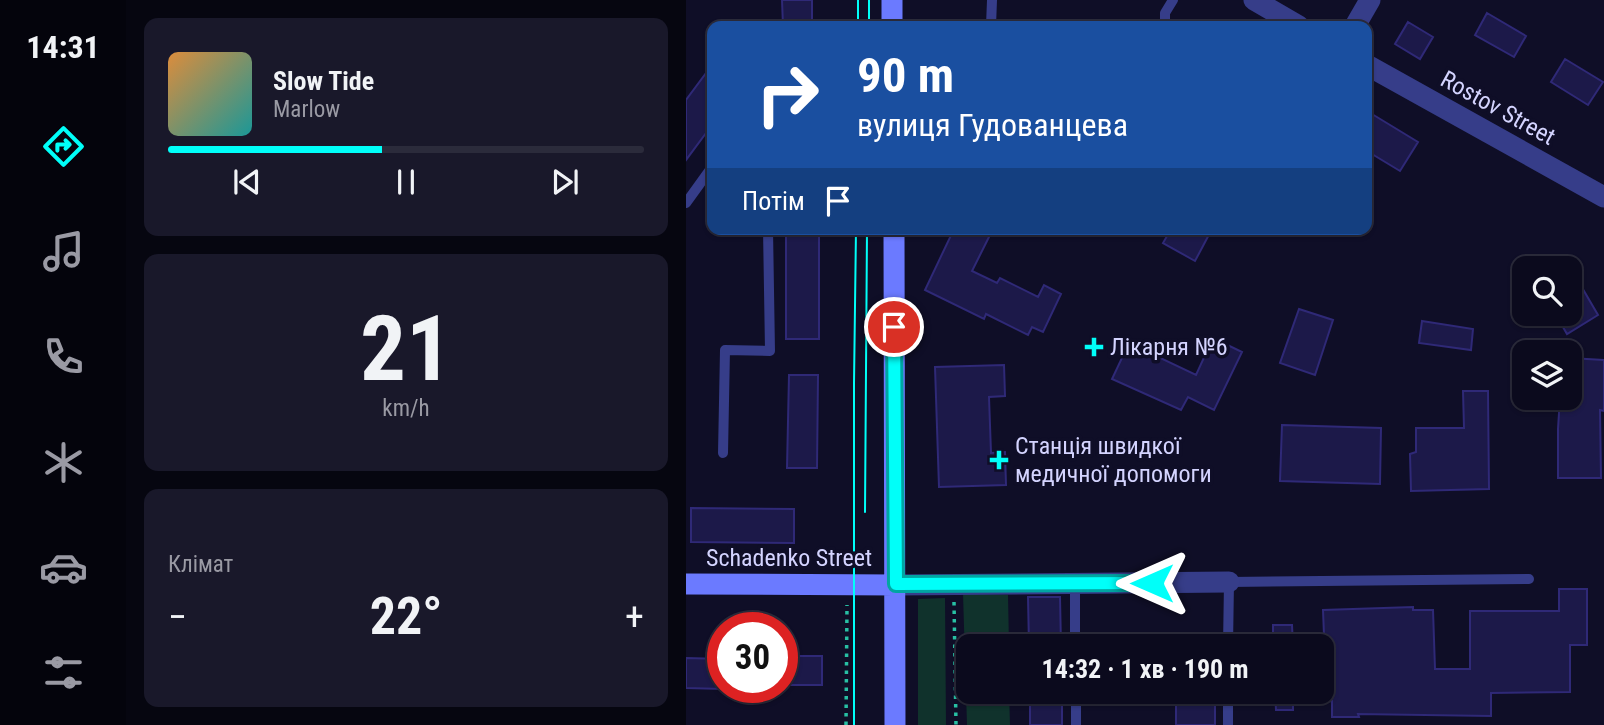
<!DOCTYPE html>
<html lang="uk">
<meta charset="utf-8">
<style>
:root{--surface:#0b0a1d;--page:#19182a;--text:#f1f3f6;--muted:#9a9aa4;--line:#2b2b3b;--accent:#00fff9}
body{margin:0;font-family:"Roboto Condensed",sans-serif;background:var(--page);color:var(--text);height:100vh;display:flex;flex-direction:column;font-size:26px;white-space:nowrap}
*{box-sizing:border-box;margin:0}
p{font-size:23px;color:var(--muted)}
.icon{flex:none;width:38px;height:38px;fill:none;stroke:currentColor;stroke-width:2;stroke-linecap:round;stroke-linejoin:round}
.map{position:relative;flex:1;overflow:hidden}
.sheet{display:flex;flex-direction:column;gap:18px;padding:18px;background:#060610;width:560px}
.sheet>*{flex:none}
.hud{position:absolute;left:21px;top:21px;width:665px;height:214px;border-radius:14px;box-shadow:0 2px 5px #0004,0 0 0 2px var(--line);background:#1a4fa0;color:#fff;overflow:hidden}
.tools{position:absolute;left:826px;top:256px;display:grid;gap:14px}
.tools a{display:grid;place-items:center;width:70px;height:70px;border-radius:14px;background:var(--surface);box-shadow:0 2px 5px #0004,0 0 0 2px var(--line);font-size:35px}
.speed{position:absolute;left:21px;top:612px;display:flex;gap:14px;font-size:35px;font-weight:700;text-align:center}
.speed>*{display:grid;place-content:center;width:91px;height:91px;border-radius:50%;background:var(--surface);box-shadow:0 2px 5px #0004,0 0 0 2px var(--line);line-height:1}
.speed .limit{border:10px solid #d22;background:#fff;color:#111}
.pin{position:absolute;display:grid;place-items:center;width:60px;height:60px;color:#fff;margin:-30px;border:4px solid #fff;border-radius:50%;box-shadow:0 2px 7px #0007}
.me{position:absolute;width:77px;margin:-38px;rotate:270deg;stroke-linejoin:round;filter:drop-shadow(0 0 5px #0008)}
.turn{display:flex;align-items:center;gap:24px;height:147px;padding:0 35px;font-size:32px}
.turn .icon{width:91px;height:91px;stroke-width:2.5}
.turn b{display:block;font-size:49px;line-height:60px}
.then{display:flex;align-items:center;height:66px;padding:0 35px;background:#0003;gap:14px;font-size:26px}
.big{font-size:52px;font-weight:700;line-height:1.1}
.sheet .card{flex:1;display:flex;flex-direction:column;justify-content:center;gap:10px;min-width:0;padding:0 24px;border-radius:14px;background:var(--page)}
.sheet .dial{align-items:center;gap:0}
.dial b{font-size:91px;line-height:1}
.song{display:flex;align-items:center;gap:21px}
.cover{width:84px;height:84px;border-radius:10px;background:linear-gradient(135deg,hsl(30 70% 55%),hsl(180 70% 35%))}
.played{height:7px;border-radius:4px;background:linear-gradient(90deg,var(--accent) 45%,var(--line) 45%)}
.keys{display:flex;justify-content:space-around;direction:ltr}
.heat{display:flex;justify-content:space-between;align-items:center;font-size:38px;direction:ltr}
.trip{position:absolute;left:270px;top:634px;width:378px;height:70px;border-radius:14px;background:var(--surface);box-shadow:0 2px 5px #0004,0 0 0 2px var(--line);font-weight:700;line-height:70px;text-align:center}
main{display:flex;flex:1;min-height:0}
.tabs{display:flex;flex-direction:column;width:126px;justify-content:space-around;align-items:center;background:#04040c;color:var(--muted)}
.tabs .icon{width:49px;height:49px}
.tabs .current{color:var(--accent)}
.tabs b{font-size:32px;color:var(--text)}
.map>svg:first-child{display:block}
.green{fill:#10322c}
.building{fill:#1c1949;stroke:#2f2977;stroke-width:2}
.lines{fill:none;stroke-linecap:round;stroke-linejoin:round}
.path{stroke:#28c0a4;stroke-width:3.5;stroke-dasharray:3.5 5;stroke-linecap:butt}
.lane{stroke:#363d89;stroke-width:10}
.street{stroke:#363d89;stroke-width:21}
.secondary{stroke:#6b7aff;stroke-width:21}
.tram{stroke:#00fff9;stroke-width:2}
.route-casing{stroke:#00a6a2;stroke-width:18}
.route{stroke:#00fff9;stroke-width:12}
.poi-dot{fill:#00fff9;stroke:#0f0e27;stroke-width:2.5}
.labels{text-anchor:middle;stroke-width:7;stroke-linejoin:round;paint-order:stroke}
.street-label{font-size:24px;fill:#d4d4ff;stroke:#0f0e27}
.poi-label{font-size:24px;fill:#d4d4ff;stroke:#0f0e27;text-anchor:start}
</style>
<main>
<nav class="tabs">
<b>14:31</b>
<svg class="icon current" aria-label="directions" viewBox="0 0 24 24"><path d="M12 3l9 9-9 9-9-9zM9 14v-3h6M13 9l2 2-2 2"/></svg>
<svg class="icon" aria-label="music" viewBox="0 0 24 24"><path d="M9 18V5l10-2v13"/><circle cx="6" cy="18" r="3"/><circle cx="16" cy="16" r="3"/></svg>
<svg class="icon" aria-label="phone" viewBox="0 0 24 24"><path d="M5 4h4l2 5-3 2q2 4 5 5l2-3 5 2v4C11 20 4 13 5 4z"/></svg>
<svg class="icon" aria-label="climate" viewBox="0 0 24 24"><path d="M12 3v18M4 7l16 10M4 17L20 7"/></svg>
<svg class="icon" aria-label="car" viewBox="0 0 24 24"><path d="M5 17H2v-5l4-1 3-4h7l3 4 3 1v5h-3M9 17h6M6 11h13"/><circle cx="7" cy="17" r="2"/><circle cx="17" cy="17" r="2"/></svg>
<svg class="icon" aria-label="filters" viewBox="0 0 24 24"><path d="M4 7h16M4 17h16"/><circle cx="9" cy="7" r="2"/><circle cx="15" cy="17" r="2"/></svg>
</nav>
<section class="sheet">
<div class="card">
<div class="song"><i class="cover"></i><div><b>Slow Tide</b><p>Marlow</p></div></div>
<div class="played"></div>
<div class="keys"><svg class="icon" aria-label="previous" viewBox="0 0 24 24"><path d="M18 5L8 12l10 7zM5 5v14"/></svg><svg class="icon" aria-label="pause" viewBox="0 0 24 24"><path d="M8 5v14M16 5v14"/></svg><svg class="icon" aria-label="next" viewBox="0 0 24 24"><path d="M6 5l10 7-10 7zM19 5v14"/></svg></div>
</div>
<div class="card dial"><b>21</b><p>km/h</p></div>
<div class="card"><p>Клімат</p>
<div class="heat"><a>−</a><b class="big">22°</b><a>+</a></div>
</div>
</section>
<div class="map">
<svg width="918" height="725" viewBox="0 0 918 725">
<rect width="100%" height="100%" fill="#0f0e27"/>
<!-- green -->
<path class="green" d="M277,594L322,595L323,646H282V691H323L324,725H281Z
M259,598L260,725H232V599Z"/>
<!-- building -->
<path class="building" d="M96,0H126V26H97Z
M801,13L840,36L828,57L789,35Z
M722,22L747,37L734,59L709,44Z
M879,59L917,82L902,105L865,82Z
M26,65V125L0,160V100Z
M681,111L732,142L714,171L681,151Z
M268,229H307L286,271L311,283L314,278L352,297L358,285L375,294L357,332L346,327L342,335L300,314L298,319L239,290Z
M485,229H526L509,261L477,243Z
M100,234H133V339H100Z
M884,267L912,315L881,334L869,313H884Z
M613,309L647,320L629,375L594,363Z
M736,321L787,329L785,350L733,343Z
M527,338L556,352L528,410L502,397L495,410L426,379L443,343L510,375Z
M884,358L918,360V411L914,410L915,478H872V429L874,397H884Z
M318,365L319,396L303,397L305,453L319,452L320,485L253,487L249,367Z
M103,375H132L131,468H101Z
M777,391H802L803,489L725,491L724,454L730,452V428H778Z
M596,425L695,428L694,484L594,481Z
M5,508L108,509V543L5,542Z
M873,589H901V645H884V692L805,693V716L672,714L673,717H646V701L635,702V661L639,660L637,610L727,607V610H747L749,669H784V611H873Z
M342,597H374L375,646H343Z
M587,625H606L607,646H587Z
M96,656H136V685H96Z
M0,658L37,659V689L0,688Z
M344,691H376V725H344Z
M490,691H529V725H490Z
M589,691H607V710H590Z"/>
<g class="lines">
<!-- path -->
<path class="path" d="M268,602L270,725
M160,725L161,605"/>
<!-- lane -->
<path class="lane" d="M305,26L306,0
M479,26V13L487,0
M0,203L26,167
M37,453L39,350L84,351L82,229
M389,583V646
M542,646L543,582L843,579
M390,691V725
M542,725V691"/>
<!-- street -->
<path class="street" d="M568,0L613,26
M669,26L684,0
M681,65L918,197
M210,585L543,582"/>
<!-- secondary -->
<path class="secondary" d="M206,0V26
M208,229L209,725
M0,584L210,585"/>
<!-- tram -->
<path class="tram" d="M172,0V26
M183,26V0
M179,512L181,229
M168,725V383L170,229"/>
</g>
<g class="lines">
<defs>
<path id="route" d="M208,327L210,584L466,583"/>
</defs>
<!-- route casing -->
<use href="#route" class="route-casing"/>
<!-- route -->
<use href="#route" class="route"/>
</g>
<!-- markers -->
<g class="poi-dot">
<path d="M404.5 336.5h7v7h7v7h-7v7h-7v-7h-7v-7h7z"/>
<path d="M309.5 449.5h7v7h7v7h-7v7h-7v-7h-7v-7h7z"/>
</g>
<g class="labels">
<!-- street labels -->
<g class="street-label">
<text transform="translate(812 108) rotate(29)" y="8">Rostov Street</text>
<text x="103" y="566">Schadenko Street</text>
</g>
<!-- poi labels -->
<g class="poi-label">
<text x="424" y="355">Лікарня №6</text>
<text x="329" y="454">Станція швидкої<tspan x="329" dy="28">медичної допомоги</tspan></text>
</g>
</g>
</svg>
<div class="tools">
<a><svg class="icon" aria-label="search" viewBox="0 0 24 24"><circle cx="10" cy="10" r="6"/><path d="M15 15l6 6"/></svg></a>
<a><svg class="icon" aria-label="layers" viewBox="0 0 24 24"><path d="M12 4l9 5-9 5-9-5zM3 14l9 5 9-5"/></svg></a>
</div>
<div class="speed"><div class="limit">30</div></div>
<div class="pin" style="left:208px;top:327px;background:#d93025"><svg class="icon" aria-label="arrive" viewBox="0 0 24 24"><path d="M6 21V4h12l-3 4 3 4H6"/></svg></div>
<svg class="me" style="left:466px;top:583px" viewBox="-20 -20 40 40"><path d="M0-17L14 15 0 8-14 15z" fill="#00fff9" stroke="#fff" stroke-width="4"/></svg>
<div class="trip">14:32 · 1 хв · 190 m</div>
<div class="hud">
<div class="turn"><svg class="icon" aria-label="right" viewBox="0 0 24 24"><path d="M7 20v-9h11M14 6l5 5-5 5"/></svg><div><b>90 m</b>вулиця Гудованцева</div></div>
<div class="then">Потім<svg class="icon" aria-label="arrive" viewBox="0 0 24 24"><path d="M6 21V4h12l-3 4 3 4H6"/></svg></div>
</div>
</div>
</main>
